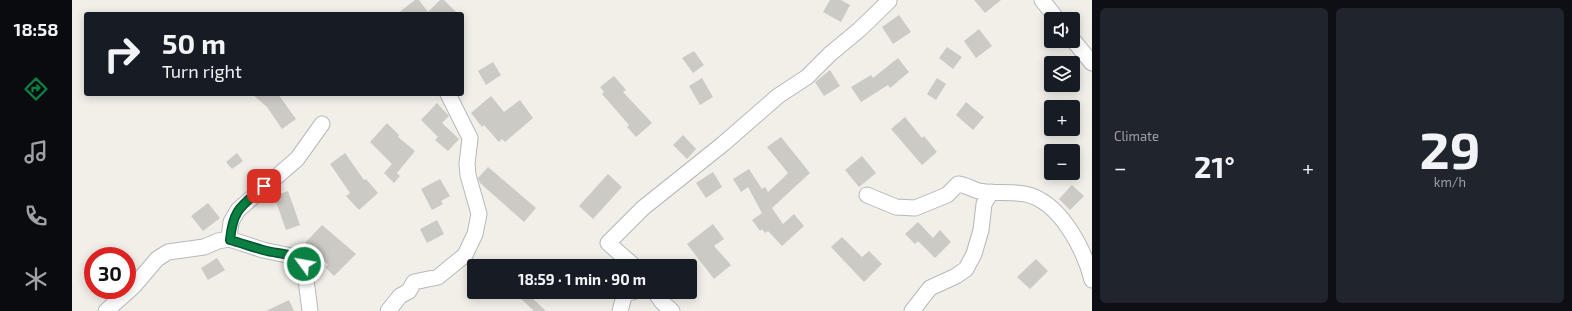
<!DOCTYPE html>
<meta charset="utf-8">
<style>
:root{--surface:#171b24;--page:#20242c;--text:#f1f3f6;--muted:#9ea1a6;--accent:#0b8043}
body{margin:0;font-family:"Exo 2",sans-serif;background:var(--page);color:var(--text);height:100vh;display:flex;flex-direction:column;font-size:15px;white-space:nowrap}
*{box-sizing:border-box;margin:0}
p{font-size:13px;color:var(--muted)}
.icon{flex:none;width:22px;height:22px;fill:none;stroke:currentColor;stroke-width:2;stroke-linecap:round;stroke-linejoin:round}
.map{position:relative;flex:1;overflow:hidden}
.side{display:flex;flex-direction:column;gap:8px;padding:8px;background:#0d0f14;width:480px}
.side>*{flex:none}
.guide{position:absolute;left:12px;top:12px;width:380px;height:84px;border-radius:4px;box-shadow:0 2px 10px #0003;background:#171b24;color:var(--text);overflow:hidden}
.fabs{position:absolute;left:972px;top:12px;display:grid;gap:8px}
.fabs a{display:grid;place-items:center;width:36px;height:36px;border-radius:4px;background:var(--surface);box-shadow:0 2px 10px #0003;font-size:20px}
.speed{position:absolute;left:12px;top:247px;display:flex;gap:8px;font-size:20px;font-weight:700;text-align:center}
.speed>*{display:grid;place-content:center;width:52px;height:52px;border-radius:50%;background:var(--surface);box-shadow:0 2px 10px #0003;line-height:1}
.speed .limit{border:6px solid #d22;background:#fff;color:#111}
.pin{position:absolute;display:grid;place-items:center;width:34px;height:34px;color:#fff;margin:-17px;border-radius:8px;box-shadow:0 2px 6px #0006}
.me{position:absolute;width:44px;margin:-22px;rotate:302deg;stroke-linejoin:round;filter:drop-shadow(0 0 3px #0008)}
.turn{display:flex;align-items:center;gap:14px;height:84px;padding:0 12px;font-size:18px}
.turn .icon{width:52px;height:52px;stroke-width:2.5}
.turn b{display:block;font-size:28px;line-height:34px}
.big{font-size:30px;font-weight:700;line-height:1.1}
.side .card{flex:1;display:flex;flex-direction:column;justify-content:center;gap:6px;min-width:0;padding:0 14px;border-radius:6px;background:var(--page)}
.side .dial{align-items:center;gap:0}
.dial b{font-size:52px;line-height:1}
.heat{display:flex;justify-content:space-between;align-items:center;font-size:22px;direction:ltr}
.side .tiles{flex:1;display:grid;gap:8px;grid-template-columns:repeat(2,1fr)}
.trip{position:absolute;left:395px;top:259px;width:230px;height:40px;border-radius:4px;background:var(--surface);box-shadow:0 2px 10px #0003;font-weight:700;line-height:40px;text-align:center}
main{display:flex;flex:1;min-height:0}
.tabs{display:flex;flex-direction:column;width:72px;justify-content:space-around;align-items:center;background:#090b0e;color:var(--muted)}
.tabs .icon{width:28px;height:28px}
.tabs .active{color:var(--accent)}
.tabs b{font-size:18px;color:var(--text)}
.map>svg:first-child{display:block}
.building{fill:#cccac5}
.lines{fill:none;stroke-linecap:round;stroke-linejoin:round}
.minor-casing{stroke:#b5b8bc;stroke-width:17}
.minor{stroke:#fff;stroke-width:15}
.route-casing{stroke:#07532c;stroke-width:10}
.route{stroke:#0b8043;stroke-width:7}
</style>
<main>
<nav class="tabs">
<b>18:58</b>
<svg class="icon active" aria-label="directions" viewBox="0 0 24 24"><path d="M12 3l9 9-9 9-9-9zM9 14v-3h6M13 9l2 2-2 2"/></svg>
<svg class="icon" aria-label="music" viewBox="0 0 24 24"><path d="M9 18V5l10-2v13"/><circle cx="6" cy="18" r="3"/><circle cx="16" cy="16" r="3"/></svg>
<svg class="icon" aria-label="phone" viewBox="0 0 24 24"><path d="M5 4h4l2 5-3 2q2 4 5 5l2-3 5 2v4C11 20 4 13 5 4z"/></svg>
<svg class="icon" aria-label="climate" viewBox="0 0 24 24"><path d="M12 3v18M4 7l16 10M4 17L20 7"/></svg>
</nav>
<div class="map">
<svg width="1020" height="311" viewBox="0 0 1020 311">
<rect width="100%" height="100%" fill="#f1efe8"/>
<!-- building -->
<path class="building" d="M343,0H347L356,12L368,0H372L386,14H325Z
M758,0H769L778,5L769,22L751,12Z
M902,0H929L913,13Z
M827,15L839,32L821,44L810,27Z
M907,29L920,46L904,58L892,41Z
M875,47L890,57L881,69L867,58Z
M622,51L632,65L621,73L610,58Z
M826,58L837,72L818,88L816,85L789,102L779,87L799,75L801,78Z
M421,62L429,75L414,85L406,71Z
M758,70L768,86L752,96L743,82Z
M542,76L554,90L551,92L580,123L564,137L555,127L557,125L530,94L532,92L528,87Z
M630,78L641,97L628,105L617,86Z
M865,78L874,84L864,100L855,94Z
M180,94H206L224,119L210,129L195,107Z
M419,96L432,112L448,100L461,118L433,142L430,139L427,142L412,125L410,127L399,113Z
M894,102L912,117L901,130L884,115Z
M365,103L377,116L370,123L387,139L376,151L363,140L366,137L349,120Z
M833,117L850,138L852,136L865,152L850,165L819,129Z
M315,123L327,135L326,137L343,151L325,173L328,176L322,183L312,173L320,164L298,142Z
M611,135L624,149L615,159L601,145Z
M709,137L738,173L700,208L711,224L722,214L732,226L710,246L696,231L693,233L690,229L688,231L680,220L690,213L676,187L669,192L661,179L677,169L690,189L693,187L696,192L710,179L716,173L695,147Z
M165,153L171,161L160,169L154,162Z
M273,153L292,180L294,179L306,193L287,210L274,196L278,193L258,164Z
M790,156L804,173L787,187L773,170Z
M416,167L464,208L452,222L408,183L406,178Z
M641,172L650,187L634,198L624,183Z
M536,174L550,187L521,219L507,206Z
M368,179L378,196L369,201L371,204L360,210L349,189Z
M1000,185L1012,196L998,210L987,199Z
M216,191L228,225L214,230L202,196Z
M136,203L148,218L131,231L119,216Z
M365,220L372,234L355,243L348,229Z
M846,222L861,238L868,230L879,242L863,258L846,241L843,244L833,234Z
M641,224L652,239L642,246L659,265L642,279L615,244Z
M250,225L284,254L262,276L253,267L256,265L233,243Z
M770,237L790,257L797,251L810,264L792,282L759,247Z
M145,258L153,270L136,280L129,268Z
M964,259L976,271L958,289L945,277Z
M450,292H464L459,297L474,311H462L446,296Z
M217,300L222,311H194Z"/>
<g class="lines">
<defs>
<path id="minor" d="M970,0L985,19
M1001,40L1020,63
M795,195L824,207L843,208L875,195L886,184C894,185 900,189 907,191C922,194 938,191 953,194C988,201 1012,249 1020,280
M157,239L159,222L166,210L225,159L250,124
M562,266L536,243L571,208L651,144L706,96L735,77L758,54L787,30L817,1
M583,292L590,302L600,311
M34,311L62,286L85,259L96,252L132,247L146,241L157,239L191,250L224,257L232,264L238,311
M316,311L328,296L337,291L342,282L366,277L393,255L403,234L407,214L396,175L395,164L398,138L376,94
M548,311L553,293L561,292
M840,311L858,288L884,276L894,269L902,254L909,230L912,204L919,192"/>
</defs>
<!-- minor casing -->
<use href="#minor" class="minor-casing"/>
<!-- minor -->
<use href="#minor" class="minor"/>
</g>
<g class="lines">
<defs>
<path id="route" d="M192,186C170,206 161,208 158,240C169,243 180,247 191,250C208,255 218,251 232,264"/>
</defs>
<!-- route casing -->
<use href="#route" class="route-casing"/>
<!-- route -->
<use href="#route" class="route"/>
</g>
</svg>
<div class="fabs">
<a><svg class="icon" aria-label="sound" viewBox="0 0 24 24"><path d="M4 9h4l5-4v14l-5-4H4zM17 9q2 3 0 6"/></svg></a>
<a><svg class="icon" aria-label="layers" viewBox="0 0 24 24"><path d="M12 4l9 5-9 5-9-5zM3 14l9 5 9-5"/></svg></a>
<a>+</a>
<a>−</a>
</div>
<div class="speed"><div class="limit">30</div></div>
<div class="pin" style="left:192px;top:186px;background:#d93025"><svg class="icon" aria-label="arrive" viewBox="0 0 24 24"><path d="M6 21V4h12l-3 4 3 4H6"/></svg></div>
<svg class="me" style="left:232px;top:264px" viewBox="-20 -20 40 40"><circle r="17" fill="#0b8043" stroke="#fff" stroke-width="3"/><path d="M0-11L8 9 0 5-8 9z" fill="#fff"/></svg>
<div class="trip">18:59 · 1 min · 90 m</div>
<div class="guide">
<div class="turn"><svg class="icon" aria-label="right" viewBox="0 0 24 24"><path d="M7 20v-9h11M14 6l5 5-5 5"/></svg><div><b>50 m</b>Turn right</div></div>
</div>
</div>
<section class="side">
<div class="tiles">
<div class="card"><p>Climate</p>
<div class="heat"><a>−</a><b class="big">21°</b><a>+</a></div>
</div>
<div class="card dial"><b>29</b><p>km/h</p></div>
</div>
</section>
</main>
